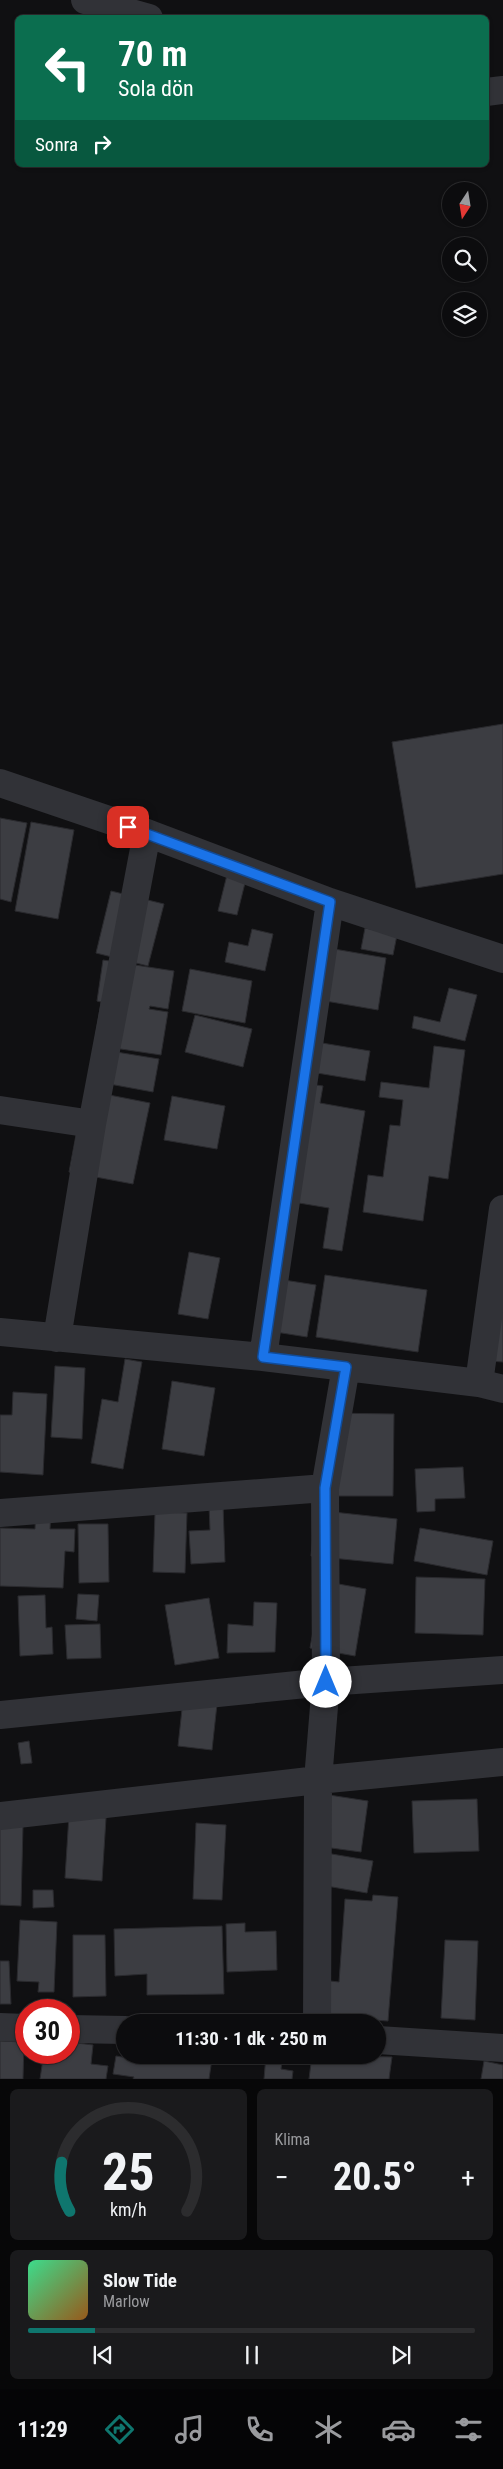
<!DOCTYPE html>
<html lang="tr">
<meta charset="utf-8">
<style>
:root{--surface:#0c0c0e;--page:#1a1a1c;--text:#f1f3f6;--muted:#9a9b9e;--line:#2c2c2e;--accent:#0f766e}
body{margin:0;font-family:"Roboto Condensed",sans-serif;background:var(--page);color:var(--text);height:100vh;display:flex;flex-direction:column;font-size:19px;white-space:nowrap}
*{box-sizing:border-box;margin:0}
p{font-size:16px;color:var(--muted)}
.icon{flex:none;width:28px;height:28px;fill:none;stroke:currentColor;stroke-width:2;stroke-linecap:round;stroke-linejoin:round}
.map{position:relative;height:2079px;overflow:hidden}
.drawer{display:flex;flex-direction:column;gap:10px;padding:10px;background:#070708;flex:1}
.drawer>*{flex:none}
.hud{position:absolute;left:15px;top:15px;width:474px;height:152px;border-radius:8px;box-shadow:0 1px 4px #0004,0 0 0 1px var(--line);background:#0b6e4f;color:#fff;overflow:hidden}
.needle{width:32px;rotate:192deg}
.fabs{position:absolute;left:442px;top:182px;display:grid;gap:10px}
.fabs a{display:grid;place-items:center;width:45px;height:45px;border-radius:50%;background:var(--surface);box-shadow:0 1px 4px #0004,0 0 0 1px var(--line);font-size:25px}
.speed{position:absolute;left:15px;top:1999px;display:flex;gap:10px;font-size:25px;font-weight:700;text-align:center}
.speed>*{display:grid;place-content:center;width:65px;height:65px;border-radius:50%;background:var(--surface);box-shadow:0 1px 4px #0004,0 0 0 1px var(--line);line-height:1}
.speed .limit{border:8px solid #d22;background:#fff;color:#111}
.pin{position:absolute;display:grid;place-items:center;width:42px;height:42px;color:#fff;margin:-21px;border-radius:10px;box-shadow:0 2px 8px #0006}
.me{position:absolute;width:55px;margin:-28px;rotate:0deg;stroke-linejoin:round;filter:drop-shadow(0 0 4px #0008)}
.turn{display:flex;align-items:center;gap:18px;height:105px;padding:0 20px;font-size:22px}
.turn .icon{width:65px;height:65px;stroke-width:2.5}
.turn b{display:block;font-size:35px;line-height:42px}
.then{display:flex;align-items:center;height:48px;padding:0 20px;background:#0003;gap:10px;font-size:19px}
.big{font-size:38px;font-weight:700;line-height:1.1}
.drawer .widget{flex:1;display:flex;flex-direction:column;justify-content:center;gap:8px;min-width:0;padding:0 18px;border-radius:8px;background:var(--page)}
.drawer .dial{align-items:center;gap:0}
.dial svg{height:130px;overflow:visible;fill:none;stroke:var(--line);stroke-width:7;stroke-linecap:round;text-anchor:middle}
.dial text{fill:var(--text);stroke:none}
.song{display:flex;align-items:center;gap:15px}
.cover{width:60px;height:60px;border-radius:8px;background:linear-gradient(135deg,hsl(150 70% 55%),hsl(30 70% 35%))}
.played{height:5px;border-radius:2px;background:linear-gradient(90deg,var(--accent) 15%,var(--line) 15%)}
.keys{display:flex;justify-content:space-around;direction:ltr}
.heat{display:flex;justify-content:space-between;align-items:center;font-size:28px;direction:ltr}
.drawer .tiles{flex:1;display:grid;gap:10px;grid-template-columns:1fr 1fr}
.widget:last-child{grid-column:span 2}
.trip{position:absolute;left:116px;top:2014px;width:270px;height:50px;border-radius:25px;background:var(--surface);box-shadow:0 1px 4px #0004,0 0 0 1px var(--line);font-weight:700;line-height:50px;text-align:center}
.tabs{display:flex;height:80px;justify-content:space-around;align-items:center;background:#050506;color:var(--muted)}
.tabs .icon{width:35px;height:35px}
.tabs .active{color:var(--accent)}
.tabs b{font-size:22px;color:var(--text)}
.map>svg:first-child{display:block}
.building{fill:#3c3d42;stroke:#2a2a2e}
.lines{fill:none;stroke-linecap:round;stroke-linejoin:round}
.minor{stroke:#313237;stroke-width:28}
.route-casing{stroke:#114b97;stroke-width:12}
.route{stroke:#1a73e8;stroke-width:9}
</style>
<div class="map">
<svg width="503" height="2079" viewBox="0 0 503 2079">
<rect width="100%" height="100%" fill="#101012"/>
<!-- building -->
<path class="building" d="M503,724V874L416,888L392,742Z
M0,818L27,823L11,902L0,899Z
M31,822L74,830L58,919L15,911Z
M227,875L246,879L237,915L218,911Z
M111,891L164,904L148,966L96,953Z
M365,928L397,935L393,955L361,949Z
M252,929L273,934L265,971L225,962L229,942L248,946Z
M317,946L386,958L378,1010L308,998Z
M103,960L174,971L168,1009L150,1006L149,1009L168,1012L161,1055L94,1045L101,1002L97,1001Z
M190,969L252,981L245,1023L182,1011Z
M449,988L477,995L465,1041L412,1028L414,1016L440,1022Z
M195,1015L252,1029L243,1067L185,1052Z
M310,1041L370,1051L365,1081L305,1071Z
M434,1046L465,1050L448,1179L429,1176L423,1221L363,1212L368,1175L383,1177L390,1125L400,1126L403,1100L379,1097L381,1082L429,1088Z
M98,1049L159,1059L153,1092L93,1081Z
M294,1082L323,1086L320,1103L365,1111L342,1251L323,1248L329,1208L275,1199Z
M94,1092L150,1103L133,1184L69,1172L76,1135Z
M172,1096L225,1106L217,1149L164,1140Z
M189,1252L220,1258L208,1319L178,1314Z
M325,1275L427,1290L418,1352L316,1337Z
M271,1278L316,1285L307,1337L263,1330Z
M493,1310L503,1312V1362L488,1361Z
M125,1359L142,1362L123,1469L91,1463L102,1399L118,1402Z
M55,1366L85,1368L82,1439L51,1437Z
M172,1381L215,1388L204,1456L162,1449Z
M13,1392L47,1394L43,1475L0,1472V1415H12Z
M328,1413L394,1414L393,1496H326Z
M463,1467L465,1498L435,1499V1511L417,1512L415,1469Z
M223,1504L225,1562L191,1564L189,1531L210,1530L209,1505Z
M36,1508H51L50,1529H75L74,1552L65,1551L63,1588L0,1586V1528L35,1529Z
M315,1510L397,1519L393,1564L311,1556Z
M155,1512L187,1513L185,1573L153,1572Z
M78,1524H108L109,1582L79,1583Z
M420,1528L493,1541L487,1575L414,1561Z
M416,1577L485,1579L483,1635L415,1633Z
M322,1581L366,1589L355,1656L310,1648Z
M78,1594L99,1595L97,1621L76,1619Z
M45,1595L46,1628L52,1627L53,1654L20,1656L18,1596Z
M209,1598L219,1658L175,1665L165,1605Z
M254,1602L277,1603L275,1652L227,1653L228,1624L253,1626Z
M100,1624L101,1658L67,1659L65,1625Z
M183,1700L217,1704L212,1750L178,1746Z
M29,1741L32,1763L21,1764L18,1743Z
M316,1793L368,1801L361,1852L309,1845Z
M477,1799L479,1851L414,1853L412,1801Z
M69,1815L106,1818L102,1881L65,1878Z
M196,1823L226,1825L222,1900L193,1899Z
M0,1825H23L21,1906L0,1905Z
M314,1851L373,1861L367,1893L309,1883Z
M33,1890H53L54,1907L33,1908Z
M373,1895L398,1897L388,2021L328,2017L313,1979L339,1982L345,1899L372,1901Z
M20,1920L57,1922L54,1992H38L39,1982L17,1981Z
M245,1923V1932L276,1931L277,1970L227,1972L226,1924Z
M222,1926L224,1994L147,1995V1974L115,1976L114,1929Z
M73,1935H105L106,1996L73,1997Z
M445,1940L478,1941L475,2020L441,2018Z
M0,1961H9L11,2004H0Z
M0,2041L24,2042L23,2079H0Z
M69,2042L93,2045L91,2064L108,2066L106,2079H40L44,2052H69Z
M166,2055H190L212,2059L209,2079H133L134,2077L113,2074L116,2056L165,2064Z
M266,2055H283L281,2069L293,2071L292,2079H264Z
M312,2055L392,2057L389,2079H309Z
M484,2061L503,2065V2079H481Z"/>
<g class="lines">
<!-- minor -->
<path class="minor" d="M85,0L149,18
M486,92L503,90
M0,783L147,833L330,902L503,959
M0,1110L92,1124
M0,1332L263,1357L479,1383L503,1389
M57,1338L92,1124L147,833
M263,1357L330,902
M479,1383L503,1209
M0,1513L325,1488
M0,1715L326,1682L503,1670
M0,1816L318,1780L503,1762
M317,2022L318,1780L326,1682L325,1488L346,1367
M0,2027L26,2028
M69,2029L125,2030
M378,2040L503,2048"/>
</g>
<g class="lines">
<defs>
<path id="route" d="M128,827L330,902L263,1357L346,1367L325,1488L326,1682"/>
</defs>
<!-- route casing -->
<use href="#route" class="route-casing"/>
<!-- route -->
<use href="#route" class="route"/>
</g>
</svg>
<div class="fabs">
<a><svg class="needle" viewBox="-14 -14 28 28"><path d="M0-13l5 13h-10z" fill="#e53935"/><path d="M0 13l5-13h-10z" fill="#9a9b9e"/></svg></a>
<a><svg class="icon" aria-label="search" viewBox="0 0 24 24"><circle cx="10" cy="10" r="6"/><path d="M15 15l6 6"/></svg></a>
<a><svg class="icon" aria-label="layers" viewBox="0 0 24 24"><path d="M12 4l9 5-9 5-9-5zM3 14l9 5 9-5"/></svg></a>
</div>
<div class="speed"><div class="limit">30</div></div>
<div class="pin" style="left:128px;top:827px;background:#d93025"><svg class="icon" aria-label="arrive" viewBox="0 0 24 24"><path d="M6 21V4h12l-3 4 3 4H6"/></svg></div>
<svg class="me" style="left:326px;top:1682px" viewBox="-20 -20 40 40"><circle r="19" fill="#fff"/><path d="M0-13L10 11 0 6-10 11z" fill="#1a73e8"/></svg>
<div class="trip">11:30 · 1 dk · 250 m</div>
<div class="hud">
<div class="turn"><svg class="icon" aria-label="left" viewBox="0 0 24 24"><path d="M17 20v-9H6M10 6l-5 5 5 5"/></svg><div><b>70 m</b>Sola dön</div></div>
<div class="then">Sonra<svg class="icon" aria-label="right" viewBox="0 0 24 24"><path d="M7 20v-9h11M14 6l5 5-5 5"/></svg></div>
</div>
</div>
<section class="drawer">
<div class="tiles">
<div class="widget dial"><svg viewBox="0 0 100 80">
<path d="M14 69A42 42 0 1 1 86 69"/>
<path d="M14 69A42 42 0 0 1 9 39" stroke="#0f766e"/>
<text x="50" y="56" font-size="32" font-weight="700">25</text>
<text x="50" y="72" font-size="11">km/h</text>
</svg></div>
<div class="widget"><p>Klima</p>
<div class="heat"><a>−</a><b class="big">20.5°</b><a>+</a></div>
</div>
<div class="widget">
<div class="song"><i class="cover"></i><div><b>Slow Tide</b><p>Marlow</p></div></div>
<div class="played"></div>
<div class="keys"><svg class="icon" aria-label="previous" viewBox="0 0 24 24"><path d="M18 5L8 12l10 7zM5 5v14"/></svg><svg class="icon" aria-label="pause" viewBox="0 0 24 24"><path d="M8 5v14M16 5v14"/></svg><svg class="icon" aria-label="next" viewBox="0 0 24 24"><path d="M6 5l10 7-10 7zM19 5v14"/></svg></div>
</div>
</div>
</section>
<nav class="tabs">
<b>11:29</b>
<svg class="icon active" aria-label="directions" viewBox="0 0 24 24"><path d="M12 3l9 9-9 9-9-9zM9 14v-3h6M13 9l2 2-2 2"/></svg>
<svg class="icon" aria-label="music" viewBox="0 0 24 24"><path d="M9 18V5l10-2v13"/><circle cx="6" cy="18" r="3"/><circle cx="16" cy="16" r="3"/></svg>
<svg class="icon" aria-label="phone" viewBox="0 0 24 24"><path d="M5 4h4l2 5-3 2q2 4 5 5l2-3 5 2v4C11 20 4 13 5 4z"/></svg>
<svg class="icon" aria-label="climate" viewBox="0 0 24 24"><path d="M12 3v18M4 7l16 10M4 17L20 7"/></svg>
<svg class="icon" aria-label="car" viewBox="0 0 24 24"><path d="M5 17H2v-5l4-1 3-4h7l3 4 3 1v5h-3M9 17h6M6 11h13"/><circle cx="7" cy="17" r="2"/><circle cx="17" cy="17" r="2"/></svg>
<svg class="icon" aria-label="filters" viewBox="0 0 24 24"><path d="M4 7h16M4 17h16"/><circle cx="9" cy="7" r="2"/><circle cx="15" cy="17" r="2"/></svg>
</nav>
